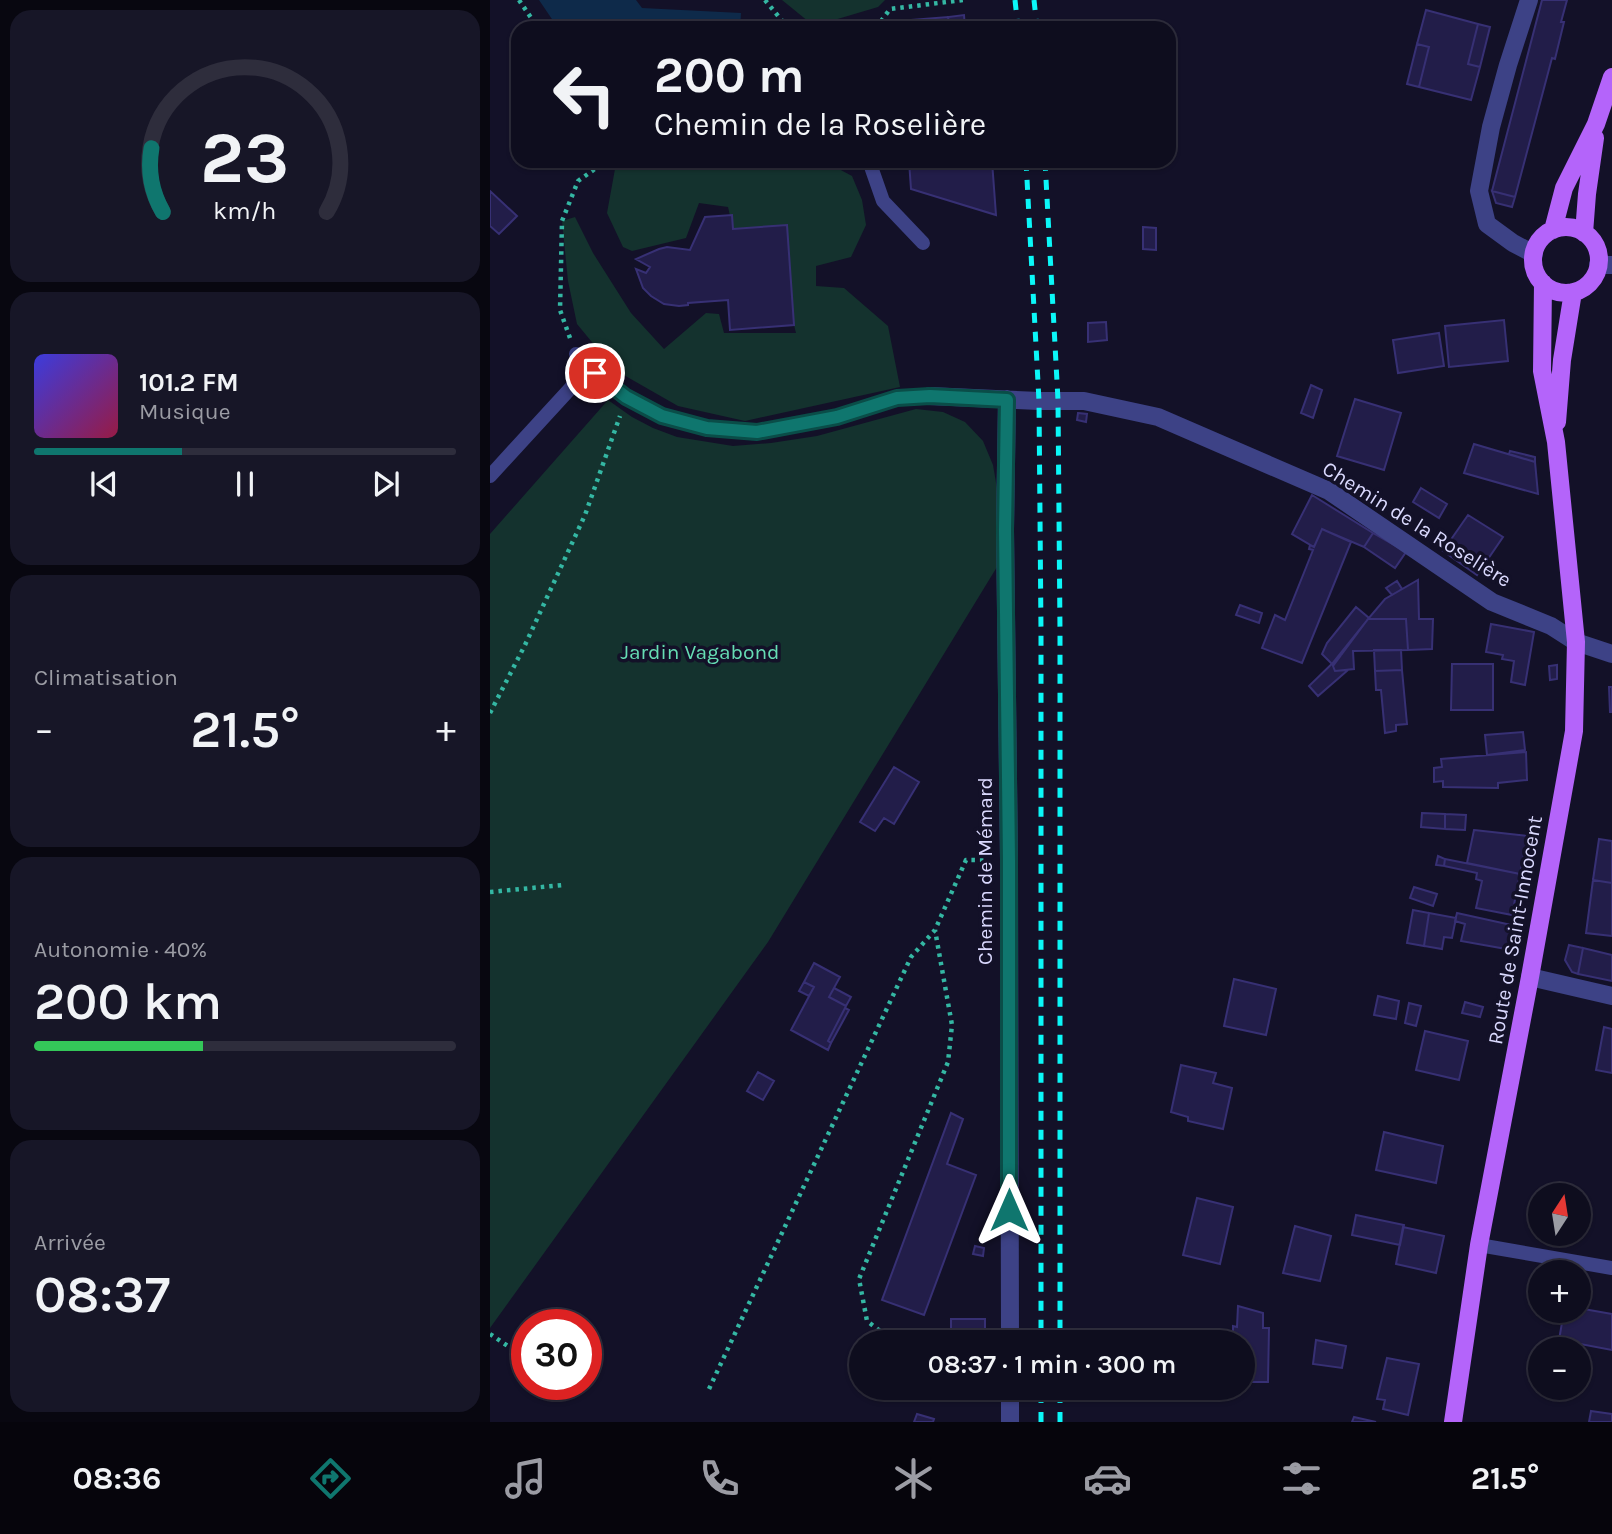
<!DOCTYPE html>
<html lang="fr">
<meta charset="utf-8">
<style>
:root{--surface:#0e0d1e;--page:#171627;--text:#f1f3f6;--muted:#9b9ca4;--line:#2e2d3c;--accent:#0f766e}
body{margin:0;font-family:Karla,sans-serif;background:var(--page);color:var(--text);height:100vh;display:flex;flex-direction:column;font-size:26px;white-space:nowrap}
*{box-sizing:border-box;margin:0}
p{font-size:23px;color:var(--muted)}
.icon{flex:none;width:38px;height:38px;fill:none;stroke:currentColor;stroke-width:2;stroke-linecap:round;stroke-linejoin:round}
.map{position:relative;flex:1;overflow:hidden}
.side{display:flex;flex-direction:column;gap:10px;padding:10px;background:#080710;width:490px}
.side>*{flex:none}
.top-card{position:absolute;left:21px;top:21px;width:665px;height:147px;border-radius:21px;box-shadow:0 2px 5px #0004,0 0 0 2px var(--line);background:#0e0d1e;color:var(--text);overflow:hidden}
.needle{width:46px;rotate:12deg}
.controls{position:absolute;left:1038px;top:1183px;display:grid;gap:14px}
.controls a{display:grid;place-items:center;width:63px;height:63px;border-radius:50%;background:var(--surface);box-shadow:0 2px 5px #0004,0 0 0 2px var(--line);font-size:35px}
.speed{position:absolute;left:21px;top:1309px;display:flex;gap:14px;font-size:35px;font-weight:700;text-align:center}
.speed>*{display:grid;place-content:center;width:91px;height:91px;border-radius:50%;background:var(--surface);box-shadow:0 2px 5px #0004,0 0 0 2px var(--line);line-height:1}
.speed .limit{border:10px solid #d22;background:#fff;color:#111}
.pin{position:absolute;display:grid;place-items:center;width:60px;height:60px;color:#fff;margin:-30px;border:4px solid #fff;border-radius:50%;box-shadow:0 2px 7px #0007}
.me{position:absolute;width:77px;margin:-38px;rotate:0deg;stroke-linejoin:round;filter:drop-shadow(0 0 5px #0008)}
.turn{display:flex;align-items:center;gap:24px;height:147px;padding:0 28px;font-size:32px}
.turn .icon{width:91px;height:91px;stroke-width:2.5}
.turn b{display:block;font-size:49px;line-height:60px}
.big{font-size:52px;font-weight:600;line-height:1.1}
.side .tile{flex:1;display:flex;flex-direction:column;justify-content:center;gap:10px;min-width:0;padding:0 24px;border-radius:21px;background:var(--page)}
.side .dial{align-items:center;gap:0}
.dial svg{height:182px;overflow:visible;fill:none;stroke:var(--line);stroke-width:7;stroke-linecap:round;text-anchor:middle}
.dial text{fill:var(--text);stroke:none}
.song{display:flex;align-items:center;gap:21px}
.cover{width:84px;height:84px;border-radius:10px;background:linear-gradient(135deg,hsl(240 70% 55%),hsl(340 70% 35%))}
.played{height:7px;border-radius:4px;background:linear-gradient(90deg,var(--accent) 35%,var(--line) 35%)}
.keys{display:flex;justify-content:space-around;direction:ltr}
.heat{display:flex;justify-content:space-between;align-items:center;font-size:38px;direction:ltr}
.charge{height:10px;border-radius:5px;background:linear-gradient(90deg,#34c759 40%,var(--line) 0)}
.trip{position:absolute;left:359px;top:1330px;width:406px;height:70px;border-radius:35px;background:var(--surface);box-shadow:0 2px 5px #0004,0 0 0 2px var(--line);font-weight:600;line-height:70px;text-align:center}
.tabs{display:flex;height:112px;justify-content:space-around;align-items:center;background:#06050c;color:var(--muted)}
.tabs .icon{width:49px;height:49px}
.tabs .on{color:var(--accent)}
.tabs b{font-size:32px;color:var(--text)}
main{display:flex;flex:1;min-height:0}
.map>svg:first-child{display:block}
.green{fill:#14322e}
.water{fill:#0e2a4a}
.building{fill:#221d49;stroke:#373074;stroke-width:2}
.lines{fill:none;stroke-linecap:round;stroke-linejoin:round}
.path{stroke:#34b7a3;stroke-width:4.5;stroke-dasharray:3.5 5;stroke-linecap:butt}
.lane{stroke:#3d4286;stroke-width:14}
.street{stroke:#3d4286;stroke-width:18}
.primary{stroke:#b464fa;stroke-width:18}
.rail{stroke:#0bf7f8;stroke-width:5;stroke-dasharray:10 9;stroke-linecap:butt}
.route-casing{stroke:#0a4d48;stroke-width:18}
.route{stroke:#0f766e;stroke-width:12}
.labels{text-anchor:middle;stroke-width:7;stroke-linejoin:round;paint-order:stroke}
.street-label{font-size:21px;fill:#dad9fe;stroke:#131128}
.park-label{font-size:21px;fill:#66ddb4;stroke:#131128}
</style>
<main>
<section class="side">
<div class="tile dial"><svg viewBox="0 0 100 80">
<path d="M14 69A42 42 0 1 1 86 69"/>
<path d="M14 69A42 42 0 0 1 9 41" stroke="#0f766e"/>
<text x="50" y="56" font-size="32" font-weight="700">23</text>
<text x="50" y="72" font-size="11">km/h</text>
</svg></div>
<div class="tile">
<div class="song"><i class="cover"></i><div><b>101.2 FM</b><p>Musique</p></div></div>
<div class="played"></div>
<div class="keys"><svg class="icon" aria-label="previous" viewBox="0 0 24 24"><path d="M18 5L8 12l10 7zM5 5v14"/></svg><svg class="icon" aria-label="pause" viewBox="0 0 24 24"><path d="M8 5v14M16 5v14"/></svg><svg class="icon" aria-label="next" viewBox="0 0 24 24"><path d="M6 5l10 7-10 7zM19 5v14"/></svg></div>
</div>
<div class="tile"><p>Climatisation</p>
<div class="heat"><a>−</a><b class="big">21.5°</b><a>+</a></div>
</div>
<div class="tile"><p>Autonomie · 40%</p><b class="big">200 km</b><div class="charge"></div></div>
<div class="tile"><p>Arrivée</p><b class="big">08:37</b></div>
</section>
<div class="map">
<svg width="1122" height="1422" viewBox="0 0 1122 1422">
<rect width="100%" height="100%" fill="#131128"/>
<!-- green -->
<path class="green" d="M292,0H395L388,7L324,26Z
M137,161H334L362,176L372,200L376,225L361,257L326,266V286L354,288L398,326L410,387L255,421L188,406L125,370L87,324L78,281L72,221L85,217L103,253L141,313L174,349L216,313L229,314L234,333H306L304,325L297,225L243,229L238,207L209,203L196,238L142,251L133,247L117,213L125,169Z
M118,400L142,417L163,428L187,437L243,446L281,443L327,436L426,409L453,412L475,422L493,441L503,465L508,494L510,562L278,942L0,1328V534Z"/>
<!-- water -->
<path class="water" d="M49,0H146L152,8L251,13L250,28H68Z"/>
<!-- building -->
<path class="building" d="M1052,0H1077L1071,22H1074L1065,59L1062,58L1025,197L1002,191Z
M936,10L988,24L978,64L990,67L981,100L929,87L939,47L927,44Z
M474,15L475,28H460L458,17Z
M458,17L460,28H409V21Z
M988,24L1000,27L990,67L978,64Z
M927,44L939,47L929,87L917,84Z
M419,161H502L506,215L421,189Z
M0,191L27,216L9,234L0,226Z
M1002,191L1025,197L1022,207L1006,203Z
M242,215L243,229L297,225L304,325L240,330L238,300L198,303V305L189,306L174,304L161,296L153,288L146,269L156,273L160,267L146,259L169,249L177,247L200,250L215,217Z
M653,227L666,228V250L653,249Z
M1014,320L1018,361L959,367L955,326Z
M616,322L617,340L598,342V323Z
M949,333L954,366L908,373L903,340Z
M821,385L832,390L823,418L811,413Z
M865,399L911,413L894,470L847,456Z
M588,413L597,414L596,422L587,420Z
M984,444L1045,462L1048,494L974,473Z
M1020,451L1045,457V462L1019,454Z
M931,488L957,504L949,518L923,502Z
M822,495L883,533L874,547L832,529L824,547L802,534Z
M978,515L1013,537L987,575L953,551Z
M832,529L861,542L812,663L772,648L785,615L795,620L823,550L819,549L820,545L824,547Z
M883,533L916,552L905,568L874,547Z
M928,580L929,619H943L942,649L918,650L916,619H878L895,599Z
M907,581L912,589L902,595L896,588Z
M750,605L772,613L769,623L746,615Z
M866,607L879,618L842,664L832,654L837,643Z
M878,619H916L918,650L863,651L864,669L845,671L843,666Z
M1001,624L1044,632L1035,685L1021,682L1024,661L1012,659L1013,655L996,652Z
M884,650H911L912,670L885,671Z
M852,654L843,666L845,671L858,670L828,696L819,686Z
M962,664H1003V710H961Z
M1067,665V679L1060,680L1059,666Z
M912,670L917,724L906,725V731L895,733L891,690H886L885,671Z
M1119,687H1122V712H1120Z
M1033,732L1035,750L997,755L995,735Z
M1036,752L1037,780L1008,783V788L953,787V781L944,782V768L952,767L951,759Z
M404,767L429,782L404,824L394,818L385,831L370,822Z
M932,813L955,814V829L931,827Z
M955,814L976,815L975,830L955,829Z
M984,830L1038,836L1030,874L977,863Z
M1109,839L1122,841V883L1103,880Z
M948,856L955,859L954,866L946,865Z
M955,859L1030,874L1022,915L986,908L992,881L986,879L987,873L954,866Z
M1103,880L1122,883V936L1096,933Z
M924,887L947,894L943,906L920,898Z
M923,910L939,913L934,946L917,943Z
M939,913L966,918L962,938L954,937L952,949L934,946Z
M967,913L1026,926L1022,950L971,941L975,924L965,921Z
M1079,945L1093,948L1088,974L1082,972L1075,960Z
M1093,948L1122,955V981L1088,974Z
M324,963L350,977L339,997L356,1006L338,1041L341,1043L338,1050L301,1030L324,987L314,982Z
M744,979L786,989L776,1035L734,1026Z
M314,982L324,987L319,996L309,991Z
M344,988L361,997L356,1006L339,997Z
M888,996L909,1001L906,1019L884,1015Z
M975,1002L993,1007L990,1017L972,1013Z
M919,1003L931,1006L926,1026L915,1023Z
M355,1008L359,1010L341,1043L338,1041Z
M1114,1027L1122,1029V1073L1106,1070Z
M935,1031L978,1041L969,1080L926,1070Z
M691,1065L726,1073L723,1083L742,1088L733,1129L698,1121V1117L681,1112Z
M268,1072L284,1081L273,1100L257,1091Z
M461,1113L473,1119L457,1164L486,1175L434,1315L392,1300Z
M894,1132L953,1146L946,1183L886,1170Z
M707,1198L743,1207L730,1264L693,1255Z
M866,1215L914,1225L910,1245L862,1235Z
M805,1226L841,1236L830,1281L793,1273Z
M913,1227L954,1236L946,1273L906,1264Z
M485,1246L494,1248L493,1256L483,1254Z
M748,1306L773,1313V1328H779L778,1382H752V1342H743V1326L747,1327Z
M1088,1308L1122,1314V1350L1069,1340L1074,1311H1088Z
M461,1319H495V1342H461Z
M826,1340L856,1346L852,1368L823,1364Z
M897,1358L929,1364L918,1415L893,1409L895,1400L887,1399Z
M437,1388H451L449,1395L436,1392Z
M1101,1411L1122,1414V1422H1099Z
M427,1414L444,1419L443,1422H424Z
M864,1417L886,1422H862Z"/>
<g class="lines">
<!-- path -->
<path class="path" d="M29,0L48,28
M275,0L298,28
M386,28L400,9L473,0
M80,338L70,310L72,221L88,181L116,161
M0,713L35,645L95,515L130,416
M0,892L73,885
M0,1334L37,1359
M403,1341L377,1321L369,1279L458,1062L462,1025L445,930
M73,1384L88,1395
M219,1389L421,957L445,930L476,860H498"/>
<!-- lane -->
<path class="lane" d="M379,161L393,201L433,243
M86,354L105,373L136,397L172,416L217,428L267,432L347,417L407,398L440,396
M0,476L100,367
M989,1245L1122,1268"/>
<!-- street -->
<path class="street" d="M1039,0L1018,65L1001,127L989,191L997,224L1023,243L1044,254
M1108,265H1122
M440,396L549,401H594L668,417L839,491L1002,602L1061,626L1086,642L1122,654
M517,399L515,530L519,860L520,1342
M1040,977L1122,996
M520,1388V1422"/>
<!-- primary -->
<path class="primary" d="M1043 260a33 33 0 1 1 66 0a33 33 0 1 1-66 0Z
M1063,230L1074,188L1106,124L1122,77
M1094,233L1097,194L1105,138
M1067,422L1072,360L1083,292
M963,1422L989,1245L1040,977L1084,731L1086,642L1066,442L1052,371L1053,283"/>
<!-- rail -->
<path class="rail" d="M525,0L528,28
M544,0L547,28
M536,161L549,401L551,631V1342
M555,161L568,400L570,631V1342
M551,1422V1388
M570,1422V1388"/>
</g>
<g class="lines">
<defs>
<path id="route" d="M105,373L136,397L172,416L217,428L267,432L347,417L407,398L440,396L517,400L515,530L519,860V1210"/>
</defs>
<!-- route casing -->
<use href="#route" class="route-casing"/>
<!-- route -->
<use href="#route" class="route"/>
</g>
<g class="labels">
<!-- street labels -->
<g class="street-label">
<text transform="translate(927 524) rotate(32)" y="7">Chemin de la Roselière</text>
<text transform="translate(495 871) rotate(-90)" y="7">Chemin de Mémard</text>
<text transform="translate(1025 930) rotate(-80)" y="7">Route de Saint-Innocent</text>
</g>
<!-- park labels -->
<g class="park-label">
<text x="210" y="659">Jardin Vagabond</text>
</g>
</g>
</svg>
<div class="controls">
<a><svg class="needle" viewBox="-14 -14 28 28"><path d="M0-13l5 13h-10z" fill="#e53935"/><path d="M0 13l5-13h-10z" fill="#9b9ca4"/></svg></a>
<a>+</a>
<a>−</a>
</div>
<div class="speed"><div class="limit">30</div></div>
<div class="pin" style="left:105px;top:373px;background:#d93025"><svg class="icon" aria-label="arrive" viewBox="0 0 24 24"><path d="M6 21V4h12l-3 4 3 4H6"/></svg></div>
<svg class="me" style="left:519px;top:1210px" viewBox="-20 -20 40 40"><path d="M0-17L14 15 0 8-14 15z" fill="#0f766e" stroke="#fff" stroke-width="4"/></svg>
<div class="trip">08:37 · 1 min · 300 m</div>
<div class="top-card">
<div class="turn"><svg class="icon" aria-label="left" viewBox="0 0 24 24"><path d="M17 20v-9H6M10 6l-5 5 5 5"/></svg><div><b>200 m</b>Chemin de la Roselière</div></div>
</div>
</div>
</main>
<nav class="tabs">
<b>08:36</b>
<svg class="icon on" aria-label="directions" viewBox="0 0 24 24"><path d="M12 3l9 9-9 9-9-9zM9 14v-3h6M13 9l2 2-2 2"/></svg>
<svg class="icon" aria-label="music" viewBox="0 0 24 24"><path d="M9 18V5l10-2v13"/><circle cx="6" cy="18" r="3"/><circle cx="16" cy="16" r="3"/></svg>
<svg class="icon" aria-label="phone" viewBox="0 0 24 24"><path d="M5 4h4l2 5-3 2q2 4 5 5l2-3 5 2v4C11 20 4 13 5 4z"/></svg>
<svg class="icon" aria-label="climate" viewBox="0 0 24 24"><path d="M12 3v18M4 7l16 10M4 17L20 7"/></svg>
<svg class="icon" aria-label="car" viewBox="0 0 24 24"><path d="M5 17H2v-5l4-1 3-4h7l3 4 3 1v5h-3M9 17h6M6 11h13"/><circle cx="7" cy="17" r="2"/><circle cx="17" cy="17" r="2"/></svg>
<svg class="icon" aria-label="filters" viewBox="0 0 24 24"><path d="M4 7h16M4 17h16"/><circle cx="9" cy="7" r="2"/><circle cx="15" cy="17" r="2"/></svg>
<b>21.5°</b>
</nav>
